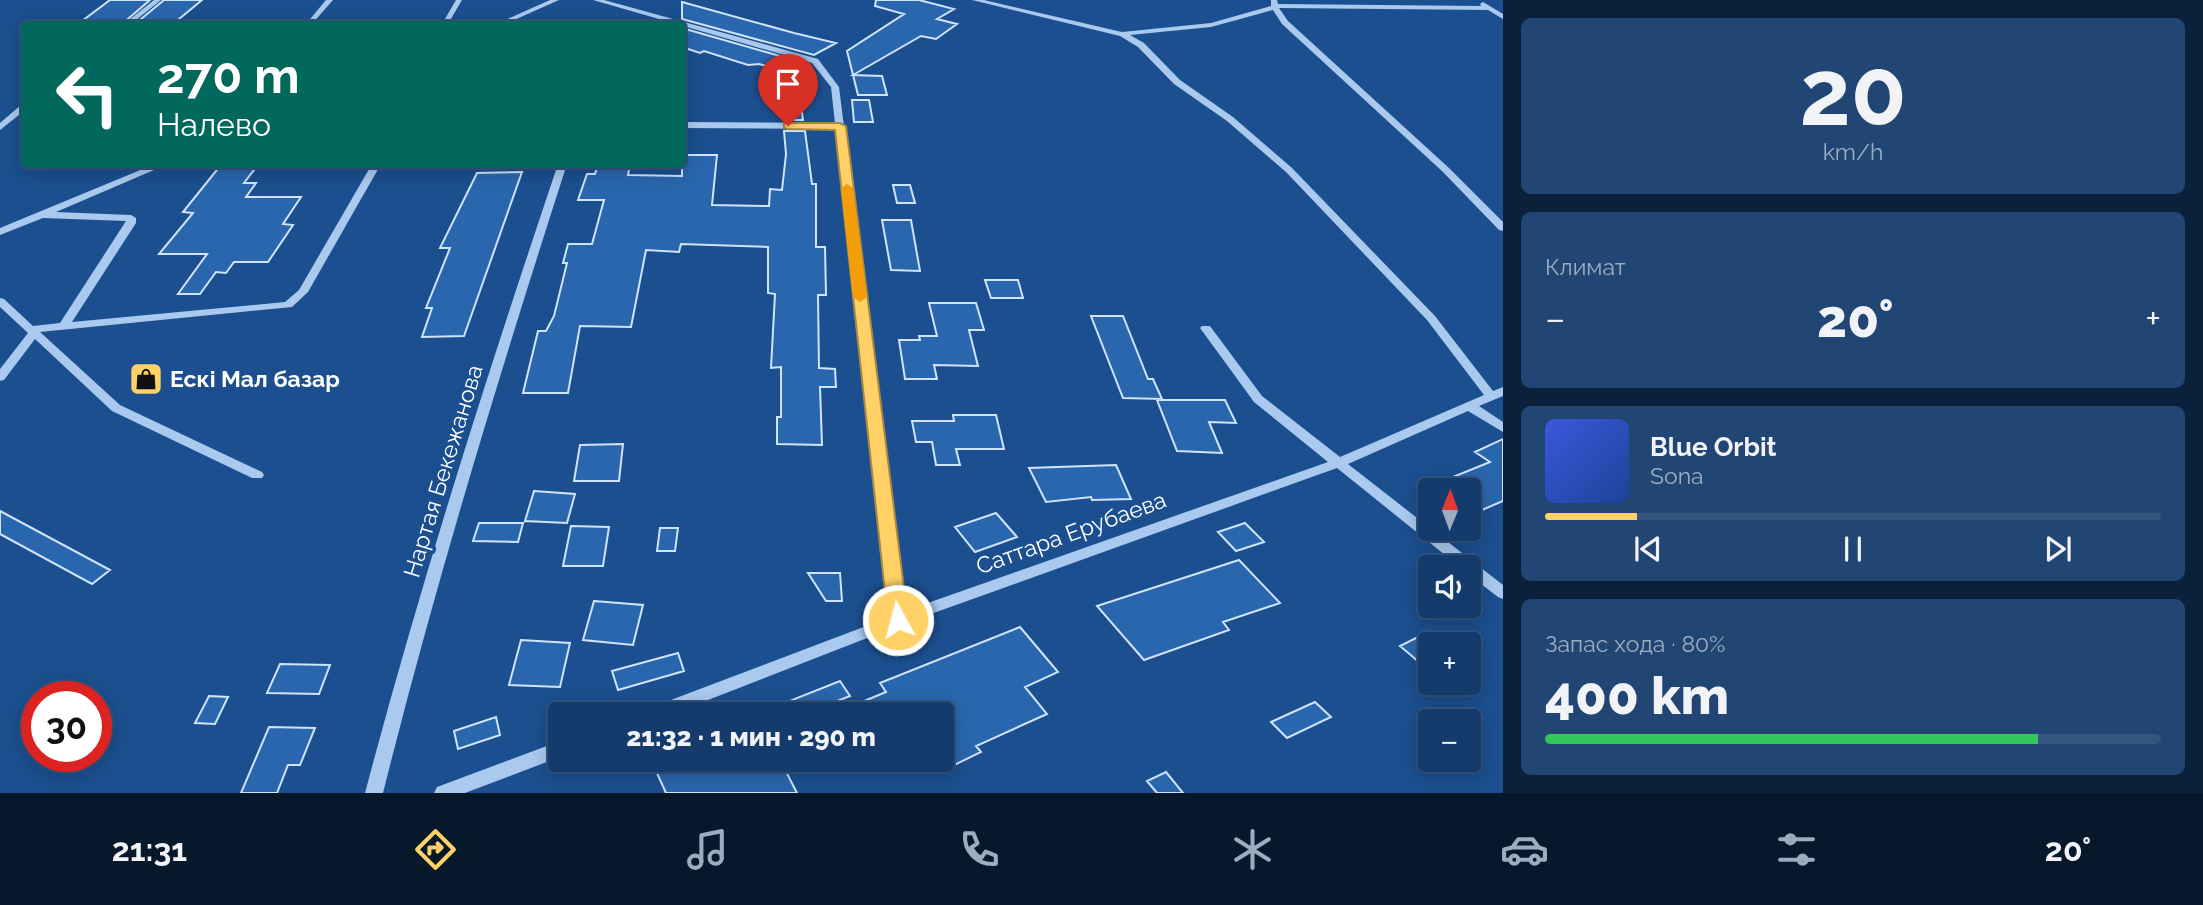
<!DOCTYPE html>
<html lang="ru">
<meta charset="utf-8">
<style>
:root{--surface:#143b6b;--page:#214673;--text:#f1f3f6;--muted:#9dadc1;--line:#33557e;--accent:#ffd166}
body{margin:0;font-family:Raleway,sans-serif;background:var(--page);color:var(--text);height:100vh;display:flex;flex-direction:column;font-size:26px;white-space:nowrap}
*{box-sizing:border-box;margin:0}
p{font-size:23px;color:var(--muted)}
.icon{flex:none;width:38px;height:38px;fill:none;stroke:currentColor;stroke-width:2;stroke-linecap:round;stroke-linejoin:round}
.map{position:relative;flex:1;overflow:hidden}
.panel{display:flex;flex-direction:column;gap:18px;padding:18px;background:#0b203b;width:700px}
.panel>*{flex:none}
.banner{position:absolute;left:21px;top:21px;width:665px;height:147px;border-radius:7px;box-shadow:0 4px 18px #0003,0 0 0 2px var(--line);background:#00695c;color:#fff;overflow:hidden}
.needle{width:46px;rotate:1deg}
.tools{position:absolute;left:1418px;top:478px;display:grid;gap:14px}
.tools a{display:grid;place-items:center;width:63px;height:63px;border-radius:7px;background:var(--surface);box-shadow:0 4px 18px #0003,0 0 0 2px var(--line);font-size:35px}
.speed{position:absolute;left:21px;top:681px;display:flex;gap:14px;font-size:35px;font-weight:700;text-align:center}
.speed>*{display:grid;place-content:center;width:91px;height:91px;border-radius:50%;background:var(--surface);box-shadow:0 4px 18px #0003,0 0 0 2px var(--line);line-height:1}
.speed .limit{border:10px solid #d22;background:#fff;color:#111}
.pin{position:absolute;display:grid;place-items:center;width:60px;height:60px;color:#fff;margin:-72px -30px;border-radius:50% 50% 50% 0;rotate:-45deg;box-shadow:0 0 7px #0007}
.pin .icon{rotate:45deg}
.me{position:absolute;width:77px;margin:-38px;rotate:353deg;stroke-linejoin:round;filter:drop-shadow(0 0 5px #0008)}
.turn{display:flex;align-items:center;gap:24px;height:147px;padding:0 21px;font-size:32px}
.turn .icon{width:91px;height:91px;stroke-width:2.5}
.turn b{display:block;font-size:49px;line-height:60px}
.big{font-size:52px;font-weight:800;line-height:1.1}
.panel .card{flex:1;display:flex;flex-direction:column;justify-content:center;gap:10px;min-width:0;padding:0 24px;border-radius:10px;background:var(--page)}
.panel .dial{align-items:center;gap:0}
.dial b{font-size:91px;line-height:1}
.song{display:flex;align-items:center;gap:21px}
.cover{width:84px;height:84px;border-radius:10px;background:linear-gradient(135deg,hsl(230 70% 55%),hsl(220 70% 35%))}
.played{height:7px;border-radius:4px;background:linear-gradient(90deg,var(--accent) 15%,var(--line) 15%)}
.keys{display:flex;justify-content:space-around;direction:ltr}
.heat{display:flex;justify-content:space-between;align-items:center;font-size:38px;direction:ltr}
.charge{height:10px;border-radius:5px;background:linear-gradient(90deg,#34c759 80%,var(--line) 0)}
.trip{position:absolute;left:548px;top:702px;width:406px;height:70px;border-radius:7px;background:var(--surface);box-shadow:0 4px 18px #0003,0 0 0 2px var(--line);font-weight:800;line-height:70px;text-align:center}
.tab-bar{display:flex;height:112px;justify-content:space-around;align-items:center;background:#08182b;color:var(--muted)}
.tab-bar .icon{width:49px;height:49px}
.tab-bar .active{color:var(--accent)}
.tab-bar b{font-size:32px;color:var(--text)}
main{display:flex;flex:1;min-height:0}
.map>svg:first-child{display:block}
.building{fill:#2a66ad;stroke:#cfe3fa;stroke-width:2}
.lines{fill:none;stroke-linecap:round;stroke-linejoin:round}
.minor{fill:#a9c9ee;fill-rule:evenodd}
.route{fill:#ffd166;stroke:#a68842;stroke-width:2}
.slow{fill:#f59e0b}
.labels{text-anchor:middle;stroke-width:7;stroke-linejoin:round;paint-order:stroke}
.poi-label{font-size:23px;font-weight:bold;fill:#fff;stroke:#1b4f8f;text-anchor:start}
.street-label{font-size:23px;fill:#fff;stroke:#1b4f8f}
</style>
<main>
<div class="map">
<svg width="1503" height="793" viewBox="0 0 1503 793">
<rect width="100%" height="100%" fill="#1b4f8f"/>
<!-- building -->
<path class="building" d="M110,0H150L122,24H78Z
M164,0H202L173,24H135Z
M876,0H919L954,9L937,19L957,24L936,39L921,36L853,75L882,76L887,95H858L847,51L904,14L875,6Z
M682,2L794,33L836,43L814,55L682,19Z
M682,28L801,62L784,71L759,64L748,65L704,51L700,53L682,47Z
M784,98H800L803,120H784Z
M852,100H869L873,122H854Z
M784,131H805L812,184H816V247H825L826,295H818L819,368L835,369L836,387H820L822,445L777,444V417H781V367L771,368L775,294L768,293V247L681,244L679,252L646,250L631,327L580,326L568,393H523L538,331H546L554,316L567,263H563L568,244H592L604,200H578L587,174H595L598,164H630L628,175L682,176V155H717L712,205L769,206L770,189L782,190L786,154Z
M220,166H257L244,183H256L246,197H301L283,224L293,225L268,262H234L226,273L216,272L200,294H178L207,254H159L193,213L183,212Z
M522,172L464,336L422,337L432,308H426L450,248H440L477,173Z
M893,185H910L915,203H897Z
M882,220H911L920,271L891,270Z
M985,280H1018L1023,298H991Z
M929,303H976L984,330H969L978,366L934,365L937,379H905L899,340H920L919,336H937Z
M1091,316H1123L1148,379H1153L1162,399L1123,398Z
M1157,400H1225L1236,423L1209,422L1222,453L1177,451Z
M953,415H996L1004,449H956L960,465H936L932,442H916L912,421H954Z
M1503,439V501L1468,516V490H1421L1490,462L1475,452Z
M623,444L619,481H574L580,445Z
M1116,465L1131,499L1092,500L1091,497L1046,502L1029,468Z
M534,491L575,494L567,523L525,521Z
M0,511L110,570L92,584L0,534Z
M996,513L1017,537L975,552L955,527Z
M479,523H523L518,542L473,541Z
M1245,523L1264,542L1236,551L1218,532Z
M571,526L609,527L603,566H563Z
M660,528H678L675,551H657Z
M1239,560L1280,603L1223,622L1229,630L1144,660L1097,606Z
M808,573H840L842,601H826Z
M594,601L643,605L633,645L583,640Z
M1020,627L1058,672L1025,687L1047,714L976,746L981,752L942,771V714H833L886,692L880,683Z
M1430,631V656L1419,662L1400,646Z
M521,640L570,643L560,687L509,685Z
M678,653L684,671L618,690L612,671Z
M280,664L330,665L319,694L267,693Z
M840,681L850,696L804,714H757Z
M209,696L228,697L215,724L195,723Z
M1315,702L1331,717L1287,738L1271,722Z
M496,717L500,735L458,749L454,731Z
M269,727L315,728L300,765H288L277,793H241Z
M685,760H780L797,793H666L656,771Z
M1166,772L1183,793H1157L1147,781Z"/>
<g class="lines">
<!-- minor -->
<path class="minor" d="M154,0H161L131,24H124Z
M326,0H333L312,24H306Z
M456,0H462L448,24H442Z
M550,0H559L505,24H496Z
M593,0H604L818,59L839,87L905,611L1328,462L1254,402L1200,328L1202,326H1210L1262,396L1340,457L1484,395L1427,320L1286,172L1227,121L1174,84L1138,47L1120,36L972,0H984L1122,32L1211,23L1271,6V0H1277L1278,4L1481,6L1480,4L1483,2L1503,14V19L1488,10L1279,8L1288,21L1449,168L1503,222V231L1499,230L1443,172L1282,24L1273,10L1211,27L1130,35L1144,43L1180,80L1233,117L1292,168L1435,316L1493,391L1503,387V396L1479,406L1503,422V432L1468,411L1348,464L1503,585V599L1498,597L1468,574V567H1460L1337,468L903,624L672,714H645L647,709L890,617L836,129L682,128V122L835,123L831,87L812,63Z
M21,105H24V111L0,130V123Z
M155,164H168L56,212L131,215L136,218V223L72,322L285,302L299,290L372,164H381L308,292L292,307L40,332L120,405L262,472L264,475L262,478H252L112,411L35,339L4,380L0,381V369L28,333L0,307V298L4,299L33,326L60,323L126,221L43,218L0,235V228Z
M558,164H567C500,372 436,581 383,793H365C421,581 488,372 558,164Z
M560,741V757L465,793H434L437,787Z"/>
</g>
<!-- route -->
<path class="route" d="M784,123H840L846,126L908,620L905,626H891L888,620L835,130L788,129L784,128Z"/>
<!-- slow -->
<path class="slow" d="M847,184L853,188L867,297L860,302L853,297L841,188Z"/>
<!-- icons -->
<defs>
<symbol id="shop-square" viewBox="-11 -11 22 22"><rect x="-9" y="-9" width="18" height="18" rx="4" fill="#ffd166" stroke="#1b4f8f"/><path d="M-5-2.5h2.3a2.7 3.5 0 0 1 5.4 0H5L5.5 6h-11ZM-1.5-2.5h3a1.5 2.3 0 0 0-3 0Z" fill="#111"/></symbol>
</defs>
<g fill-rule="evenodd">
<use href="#shop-square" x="127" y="360" width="38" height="38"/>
</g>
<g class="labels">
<!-- poi labels -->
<g class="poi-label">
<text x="170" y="387">Ескі Мал базар</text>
</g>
<!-- street labels -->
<g class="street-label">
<text transform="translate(443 471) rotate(-73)" y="8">Нартая Бекежанова</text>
<text transform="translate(1071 533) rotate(-20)" y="8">Саттара Ерубаева</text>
</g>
</g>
</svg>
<div class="tools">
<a><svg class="needle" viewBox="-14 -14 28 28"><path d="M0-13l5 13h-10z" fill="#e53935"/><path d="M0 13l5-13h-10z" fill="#9dadc1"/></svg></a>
<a><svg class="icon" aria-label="sound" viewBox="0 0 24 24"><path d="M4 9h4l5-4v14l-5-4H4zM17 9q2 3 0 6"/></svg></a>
<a>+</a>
<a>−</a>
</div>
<div class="speed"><div class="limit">30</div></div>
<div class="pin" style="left:788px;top:126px;background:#d93025"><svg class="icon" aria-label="arrive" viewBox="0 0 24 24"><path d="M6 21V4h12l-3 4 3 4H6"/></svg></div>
<svg class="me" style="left:898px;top:620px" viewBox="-20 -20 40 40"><circle r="17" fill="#ffd166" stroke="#fff" stroke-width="3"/><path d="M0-11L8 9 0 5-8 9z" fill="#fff"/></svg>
<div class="trip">21:32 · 1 мин · 290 m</div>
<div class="banner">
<div class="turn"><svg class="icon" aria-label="left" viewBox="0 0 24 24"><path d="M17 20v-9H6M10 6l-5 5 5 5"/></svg><div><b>270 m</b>Налево</div></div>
</div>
</div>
<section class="panel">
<div class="card dial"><b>20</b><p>km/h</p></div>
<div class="card"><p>Климат</p>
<div class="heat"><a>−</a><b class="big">20°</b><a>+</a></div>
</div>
<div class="card">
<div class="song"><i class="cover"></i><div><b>Blue Orbit</b><p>Sona</p></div></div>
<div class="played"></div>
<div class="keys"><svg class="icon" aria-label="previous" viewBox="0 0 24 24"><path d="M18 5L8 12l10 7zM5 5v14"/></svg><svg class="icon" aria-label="pause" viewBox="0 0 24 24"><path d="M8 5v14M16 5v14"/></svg><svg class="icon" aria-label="next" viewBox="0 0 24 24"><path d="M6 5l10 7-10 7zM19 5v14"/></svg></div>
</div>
<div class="card"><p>Запас хода · 80%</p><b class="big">400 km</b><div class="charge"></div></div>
</section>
</main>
<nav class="tab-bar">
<b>21:31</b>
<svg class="icon active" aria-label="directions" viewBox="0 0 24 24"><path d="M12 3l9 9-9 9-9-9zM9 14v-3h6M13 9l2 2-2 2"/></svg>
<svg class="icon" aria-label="music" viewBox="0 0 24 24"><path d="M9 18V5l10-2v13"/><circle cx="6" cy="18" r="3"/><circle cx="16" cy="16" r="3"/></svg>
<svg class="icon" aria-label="phone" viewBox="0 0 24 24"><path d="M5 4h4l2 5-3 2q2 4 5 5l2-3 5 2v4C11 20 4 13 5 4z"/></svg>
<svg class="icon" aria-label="climate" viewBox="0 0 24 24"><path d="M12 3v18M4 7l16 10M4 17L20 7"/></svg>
<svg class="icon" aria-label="car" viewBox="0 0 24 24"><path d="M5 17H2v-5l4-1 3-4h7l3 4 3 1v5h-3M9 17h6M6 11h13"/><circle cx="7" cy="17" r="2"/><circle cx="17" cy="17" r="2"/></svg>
<svg class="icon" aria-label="filters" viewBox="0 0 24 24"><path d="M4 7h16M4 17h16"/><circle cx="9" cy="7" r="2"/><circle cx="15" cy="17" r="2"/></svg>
<b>20°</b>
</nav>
